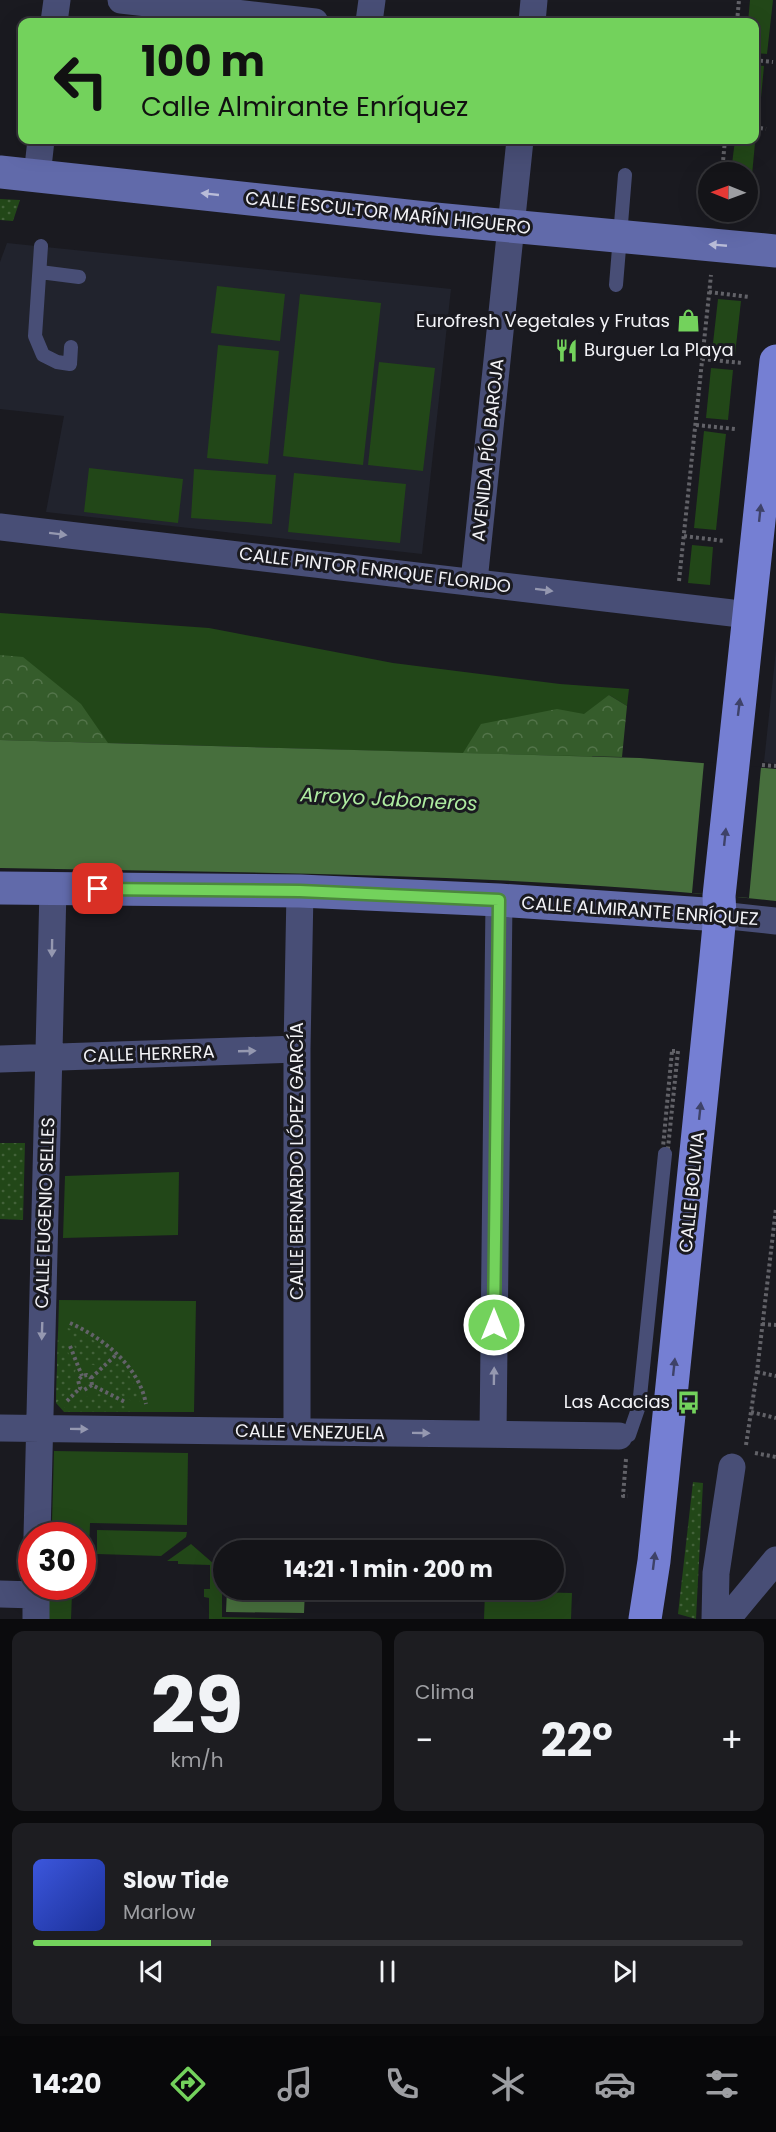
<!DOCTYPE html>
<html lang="es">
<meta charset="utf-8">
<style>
:root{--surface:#141418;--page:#1d1d21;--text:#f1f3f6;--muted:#9d9ea2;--line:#333337;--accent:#73d25c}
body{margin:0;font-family:Poppins,sans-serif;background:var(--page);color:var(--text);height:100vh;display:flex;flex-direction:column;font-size:22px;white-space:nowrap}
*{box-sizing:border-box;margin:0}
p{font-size:20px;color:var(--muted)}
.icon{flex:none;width:33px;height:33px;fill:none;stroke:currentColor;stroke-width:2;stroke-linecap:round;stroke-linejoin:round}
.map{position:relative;height:1619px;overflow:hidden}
.drawer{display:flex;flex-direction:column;gap:12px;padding:12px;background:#0b0b0d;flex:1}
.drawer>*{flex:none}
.guide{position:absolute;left:18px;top:18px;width:741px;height:126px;border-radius:12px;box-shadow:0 6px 24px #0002,0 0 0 2px var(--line);background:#73d25c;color:#111;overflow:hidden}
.needle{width:39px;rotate:271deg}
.buttons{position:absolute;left:698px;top:162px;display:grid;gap:12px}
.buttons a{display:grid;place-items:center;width:60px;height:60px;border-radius:50%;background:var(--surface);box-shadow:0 6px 24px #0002,0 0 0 2px var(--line);font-size:30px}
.speed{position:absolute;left:18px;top:1522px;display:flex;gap:12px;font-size:30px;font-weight:700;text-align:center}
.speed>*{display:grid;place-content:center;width:78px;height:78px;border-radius:50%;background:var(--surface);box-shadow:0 6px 24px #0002,0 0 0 2px var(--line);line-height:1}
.speed .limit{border:9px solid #d22;background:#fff;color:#111}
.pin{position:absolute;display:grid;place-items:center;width:51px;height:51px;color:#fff;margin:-26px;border-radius:12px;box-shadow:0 3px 9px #0006}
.me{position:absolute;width:66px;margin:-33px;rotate:0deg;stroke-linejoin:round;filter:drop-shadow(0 0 4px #0008)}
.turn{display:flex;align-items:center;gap:21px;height:126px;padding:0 24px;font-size:27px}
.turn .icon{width:78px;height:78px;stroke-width:2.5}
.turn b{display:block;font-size:42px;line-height:51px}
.big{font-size:45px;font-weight:700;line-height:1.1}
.drawer .tile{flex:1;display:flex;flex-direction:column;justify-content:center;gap:9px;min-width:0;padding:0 21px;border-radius:12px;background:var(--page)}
.drawer .dial{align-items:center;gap:0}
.dial b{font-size:78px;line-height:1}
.song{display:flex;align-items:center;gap:18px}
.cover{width:72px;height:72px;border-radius:9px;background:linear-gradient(135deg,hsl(230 70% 55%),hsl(230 70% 35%))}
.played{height:6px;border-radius:3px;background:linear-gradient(90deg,var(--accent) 25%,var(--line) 25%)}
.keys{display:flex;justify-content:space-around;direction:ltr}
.heat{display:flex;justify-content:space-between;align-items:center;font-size:33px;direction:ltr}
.drawer .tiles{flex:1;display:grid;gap:12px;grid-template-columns:1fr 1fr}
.tile:last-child{grid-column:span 2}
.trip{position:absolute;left:213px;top:1540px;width:351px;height:60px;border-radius:30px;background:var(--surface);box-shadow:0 6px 24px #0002,0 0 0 2px var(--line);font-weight:700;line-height:60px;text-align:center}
.menu{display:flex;height:96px;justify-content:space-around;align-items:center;background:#08080a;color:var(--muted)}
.menu .icon{width:42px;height:42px}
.menu .active{color:var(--accent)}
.menu b{font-size:27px;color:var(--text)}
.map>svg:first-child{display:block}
.built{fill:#21232d}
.green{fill:#224718}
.forest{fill:url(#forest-crowns)}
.garden{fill:url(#garden-dots)}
.water{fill:#476f3d}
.pier{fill:#1a1a20}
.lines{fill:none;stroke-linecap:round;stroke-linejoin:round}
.path{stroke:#626268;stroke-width:4;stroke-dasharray:3 3;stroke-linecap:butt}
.lane{stroke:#484e76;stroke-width:14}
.street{stroke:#484e76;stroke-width:27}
.secondary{stroke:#616aaa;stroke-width:33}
.primary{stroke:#757fd3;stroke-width:33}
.oneway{fill:#b9bcd8}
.oneway2{fill:#3e4268}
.oneway3{fill:#9598b0}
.route-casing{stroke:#4b883c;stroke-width:15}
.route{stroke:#73d25c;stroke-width:10}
.labels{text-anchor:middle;stroke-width:6;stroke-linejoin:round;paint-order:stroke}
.street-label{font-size:18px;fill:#f3f3f7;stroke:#1a1a20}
.poi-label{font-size:18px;fill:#f3f3f7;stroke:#1a1a20;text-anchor:end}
.water-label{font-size:20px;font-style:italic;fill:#aeeca0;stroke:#1a1a20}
</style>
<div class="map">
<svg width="776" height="1619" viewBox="0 0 776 1619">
<defs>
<pattern id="forest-crowns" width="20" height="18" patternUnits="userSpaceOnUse" patternTransform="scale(1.5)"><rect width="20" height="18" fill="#355c2b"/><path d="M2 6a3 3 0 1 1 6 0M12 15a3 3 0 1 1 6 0" fill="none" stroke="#53744a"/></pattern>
<pattern id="garden-dots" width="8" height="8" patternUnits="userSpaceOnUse" patternTransform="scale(1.5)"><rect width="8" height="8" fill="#224718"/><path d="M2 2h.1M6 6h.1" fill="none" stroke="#43623a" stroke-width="1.8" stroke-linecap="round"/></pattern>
</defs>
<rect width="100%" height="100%" fill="#1a1a20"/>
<!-- built -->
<path class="built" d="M7,243L451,289L422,554L46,512L64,416L0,409V262Z
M776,650V764L764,762Z"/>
<!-- green -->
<path class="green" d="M750,0H773L767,54L755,53L754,22H748Z
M754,65L764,66L759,119H755Z
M755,132H756L751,186H747V172H731L735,140H754Z
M217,286L285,294L280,341L211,333Z
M300,294L381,303L363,465L283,456Z
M718,299L741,301L735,355L712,352Z
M218,345L279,351L268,464L207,458Z
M379,362L435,368L423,471L368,465Z
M711,368L733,370L728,420L706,418Z
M704,431L726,434L716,530L694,528Z
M89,468L183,479L178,523L84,512Z
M194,469L276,475L272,524L191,518Z
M294,473L406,484L400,543L288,532Z
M692,545L713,547L710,585L688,583Z
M0,613L209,628L393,663L560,684L629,689L627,706L609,695L592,757L0,740Z
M179,1172L178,1235L63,1238L65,1176Z
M59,1300L196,1301L194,1412H64L56,1403Z
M54,1451L188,1453L187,1525L90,1523L89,1553H83L82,1536H50V1523L52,1522Z
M97,1530L187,1532L186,1537L161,1556L97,1554Z
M191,1544L222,1571V1617L305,1619H209V1598L204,1597V1589H210V1565L178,1564V1561H167Z
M49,1587H78V1594H72L71,1619H49Z
M485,1591L572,1593L571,1619H484Z"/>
<!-- forest -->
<path class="forest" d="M0,655L23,657L81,704L108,743L0,740Z
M609,695L627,706L622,757L463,753L481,724L557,709L584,714Z"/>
<!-- garden -->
<path class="garden" d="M0,199L20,200L13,221L0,220Z
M0,1143H25L23,1220L0,1219Z
M65,1327C83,1333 96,1340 109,1353L98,1366L89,1364H83Z
M58,1331L76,1369L72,1380L73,1387L56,1403Z
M119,1362L133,1381L141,1406L101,1384V1377Z
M99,1394L136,1412H64V1408L80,1396L92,1397Z
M693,1482L703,1483L696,1619L678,1614Z"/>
<!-- water -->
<path class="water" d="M0,740L640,758L776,769V901C518,873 259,873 0,868Z
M227,1590H305L304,1613L226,1612Z"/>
<!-- pier -->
<path class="pier" d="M704,762L761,767L749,898L692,893Z"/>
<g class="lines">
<!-- path -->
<path class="path" d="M737,22L739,0
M754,60L773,62
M754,127L766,129
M722,172L725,140
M747,195L758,196
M709,292L749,297
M702,359L742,363
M696,425L735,429
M684,536L724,541
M679,581L711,275
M762,765L776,766
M672,1051H678L668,1148L665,1154L663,1147Z
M70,1323C103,1338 139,1366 146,1404
M762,1324L776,1325
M70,1346L82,1376
M757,1372L776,1376
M91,1378L117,1354
M92,1385L84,1390L80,1388L78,1380L82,1376L87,1375L91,1378L92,1385L125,1402
M67,1401L80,1388
M751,1412L776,1418
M746,1445L757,1372L776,1208
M755,1453L776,1457
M626,1459L623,1496H628"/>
<!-- lane -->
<path class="lane" d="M41,246L35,336L43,355L57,362L70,364L71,347
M40,272L79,277
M616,285L625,175
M619,1436L629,1435L639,1406L665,1154"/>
<!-- street -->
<path class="street" d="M121,0L315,22
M54,22L57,0
M369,22L372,0
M532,22L534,0
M37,176L41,140
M0,527L749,615
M474,581L520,140
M720,915L776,921
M0,1059L297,1049
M0,1428L619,1436
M297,1431V1049L300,891
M493,1434L499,900
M37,1536L53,889
M0,1594L36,1595
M36,1619V1587
M715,1619L716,1573L732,1467
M727,1619L776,1560"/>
<!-- secondary -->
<path class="secondary" d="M0,172L435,219L776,251
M0,888L300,891L499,900L720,915"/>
<!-- primary -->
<path class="primary" d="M645,1619L654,1561L716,957L720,915L719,896L776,361"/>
</g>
<!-- one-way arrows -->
<defs><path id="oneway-solid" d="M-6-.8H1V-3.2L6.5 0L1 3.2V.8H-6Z" transform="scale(1.5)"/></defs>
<g class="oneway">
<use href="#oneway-solid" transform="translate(210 194) rotate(-174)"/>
<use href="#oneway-solid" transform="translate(718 245) rotate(-175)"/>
</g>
<g class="oneway2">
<use href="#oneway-solid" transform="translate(760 513) rotate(-84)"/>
<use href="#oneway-solid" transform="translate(739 707) rotate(-83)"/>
<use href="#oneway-solid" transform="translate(725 837) rotate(-84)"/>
<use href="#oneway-solid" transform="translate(700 1111) rotate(-84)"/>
<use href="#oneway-solid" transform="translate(674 1367) rotate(-84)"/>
<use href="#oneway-solid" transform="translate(654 1561) rotate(-83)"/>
</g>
<g class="oneway3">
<use href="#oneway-solid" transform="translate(58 534) rotate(7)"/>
<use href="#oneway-solid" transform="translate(544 590) rotate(7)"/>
<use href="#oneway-solid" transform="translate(52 948) rotate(91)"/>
<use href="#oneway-solid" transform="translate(247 1051) rotate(-2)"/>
<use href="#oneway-solid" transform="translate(42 1331) rotate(92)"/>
<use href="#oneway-solid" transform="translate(494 1376) rotate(-89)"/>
<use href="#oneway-solid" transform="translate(79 1429) rotate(1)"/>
<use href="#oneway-solid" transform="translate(421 1433) rotate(1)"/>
</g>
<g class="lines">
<defs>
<path id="route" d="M98,889L300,891L499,900L494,1325"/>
</defs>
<!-- route casing -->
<use href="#route" class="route-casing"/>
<!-- route -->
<use href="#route" class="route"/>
</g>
<!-- icons -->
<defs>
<symbol id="shop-bare" viewBox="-9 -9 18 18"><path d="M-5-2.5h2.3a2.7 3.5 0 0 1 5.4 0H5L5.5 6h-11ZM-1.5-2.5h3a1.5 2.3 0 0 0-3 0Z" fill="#73d25c" stroke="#1a1a20" stroke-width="2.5" paint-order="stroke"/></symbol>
<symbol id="restaurant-bare" viewBox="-9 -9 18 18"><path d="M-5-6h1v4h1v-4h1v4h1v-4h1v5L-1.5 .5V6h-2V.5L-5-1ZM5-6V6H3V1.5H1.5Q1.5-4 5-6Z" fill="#73d25c" stroke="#1a1a20" stroke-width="2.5" paint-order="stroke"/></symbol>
<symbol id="bus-bare" viewBox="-9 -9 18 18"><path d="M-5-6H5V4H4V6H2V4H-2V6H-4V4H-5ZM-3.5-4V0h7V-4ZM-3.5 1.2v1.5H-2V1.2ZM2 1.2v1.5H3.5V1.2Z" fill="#73d25c" stroke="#1a1a20" stroke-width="2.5" paint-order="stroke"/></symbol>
</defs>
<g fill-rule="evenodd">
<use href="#shop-bare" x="672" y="304" width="33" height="33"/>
<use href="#restaurant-bare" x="550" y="334" width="33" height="33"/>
<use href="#bus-bare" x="672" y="1386" width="33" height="33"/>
</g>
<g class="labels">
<!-- street labels -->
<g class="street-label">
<text transform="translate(388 213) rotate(6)" y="6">CALLE ESCULTOR MARÍN HIGUERO</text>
<text transform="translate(488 450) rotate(-84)" y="6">AVENIDA PÍO BAROJA</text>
<text transform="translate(375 570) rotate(7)" y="6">CALLE PINTOR ENRIQUE FLORIDO</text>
<text transform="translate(640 911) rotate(4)" y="6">CALLE ALMIRANTE ENRÍQUEZ</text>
<text transform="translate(149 1054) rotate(-2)" y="6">CALLE HERRERA</text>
<text transform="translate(297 1161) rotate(-90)" y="6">CALLE BERNARDO LÓPEZ GARCÍA</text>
<text transform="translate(692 1192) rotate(-84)" y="6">CALLE BOLIVIA</text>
<text transform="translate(45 1213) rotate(-88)" y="6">CALLE EUGENIO SELLES</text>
<text transform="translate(310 1432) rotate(1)" y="6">CALLE VENEZUELA</text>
</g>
<!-- poi labels -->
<g class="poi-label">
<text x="670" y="327">Eurofresh Vegetales y Frutas</text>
<text x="584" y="356" text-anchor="start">Burguer La Playa</text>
<text x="670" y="1408">Las Acacias</text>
</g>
<!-- water labels -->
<g class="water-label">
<text transform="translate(389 799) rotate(3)" y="7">Arroyo Jaboneros</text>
</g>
</g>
</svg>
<div class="buttons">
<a><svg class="needle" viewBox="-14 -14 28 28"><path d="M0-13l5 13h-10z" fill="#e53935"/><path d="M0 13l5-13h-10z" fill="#9d9ea2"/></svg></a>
</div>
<div class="speed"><div class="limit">30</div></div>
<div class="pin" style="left:98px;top:889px;background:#d93025"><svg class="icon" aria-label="arrive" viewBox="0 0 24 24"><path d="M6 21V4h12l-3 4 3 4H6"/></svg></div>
<svg class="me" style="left:494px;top:1325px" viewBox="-20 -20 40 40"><circle r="17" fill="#73d25c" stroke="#fff" stroke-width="3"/><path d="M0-11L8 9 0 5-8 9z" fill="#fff"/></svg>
<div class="trip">14:21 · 1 min · 200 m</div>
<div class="guide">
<div class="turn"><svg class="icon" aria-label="left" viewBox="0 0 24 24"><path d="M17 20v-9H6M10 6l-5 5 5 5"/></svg><div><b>100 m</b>Calle Almirante Enríquez</div></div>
</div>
</div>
<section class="drawer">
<div class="tiles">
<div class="tile dial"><b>29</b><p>km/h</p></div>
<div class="tile"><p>Clima</p>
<div class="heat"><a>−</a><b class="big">22°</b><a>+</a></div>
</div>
<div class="tile">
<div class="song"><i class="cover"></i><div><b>Slow Tide</b><p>Marlow</p></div></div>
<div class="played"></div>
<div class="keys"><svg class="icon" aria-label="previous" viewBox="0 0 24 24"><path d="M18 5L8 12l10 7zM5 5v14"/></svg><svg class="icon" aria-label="pause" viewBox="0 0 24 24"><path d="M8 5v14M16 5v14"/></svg><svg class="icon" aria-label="next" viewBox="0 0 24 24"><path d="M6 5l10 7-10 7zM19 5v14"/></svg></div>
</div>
</div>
</section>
<nav class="menu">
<b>14:20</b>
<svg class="icon active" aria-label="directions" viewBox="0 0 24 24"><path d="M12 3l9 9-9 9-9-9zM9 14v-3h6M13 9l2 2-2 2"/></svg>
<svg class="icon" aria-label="music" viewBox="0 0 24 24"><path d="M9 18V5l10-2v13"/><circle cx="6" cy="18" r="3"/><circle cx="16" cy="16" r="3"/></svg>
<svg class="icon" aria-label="phone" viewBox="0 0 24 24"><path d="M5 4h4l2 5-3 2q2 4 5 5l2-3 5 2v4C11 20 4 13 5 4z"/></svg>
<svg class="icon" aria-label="climate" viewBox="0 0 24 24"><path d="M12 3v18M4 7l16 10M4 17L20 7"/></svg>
<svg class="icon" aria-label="car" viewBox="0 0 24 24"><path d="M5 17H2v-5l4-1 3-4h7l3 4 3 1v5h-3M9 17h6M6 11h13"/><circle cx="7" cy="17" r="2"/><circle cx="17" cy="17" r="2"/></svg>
<svg class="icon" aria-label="filters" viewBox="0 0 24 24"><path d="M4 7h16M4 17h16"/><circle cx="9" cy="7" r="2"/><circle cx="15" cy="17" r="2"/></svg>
</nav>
